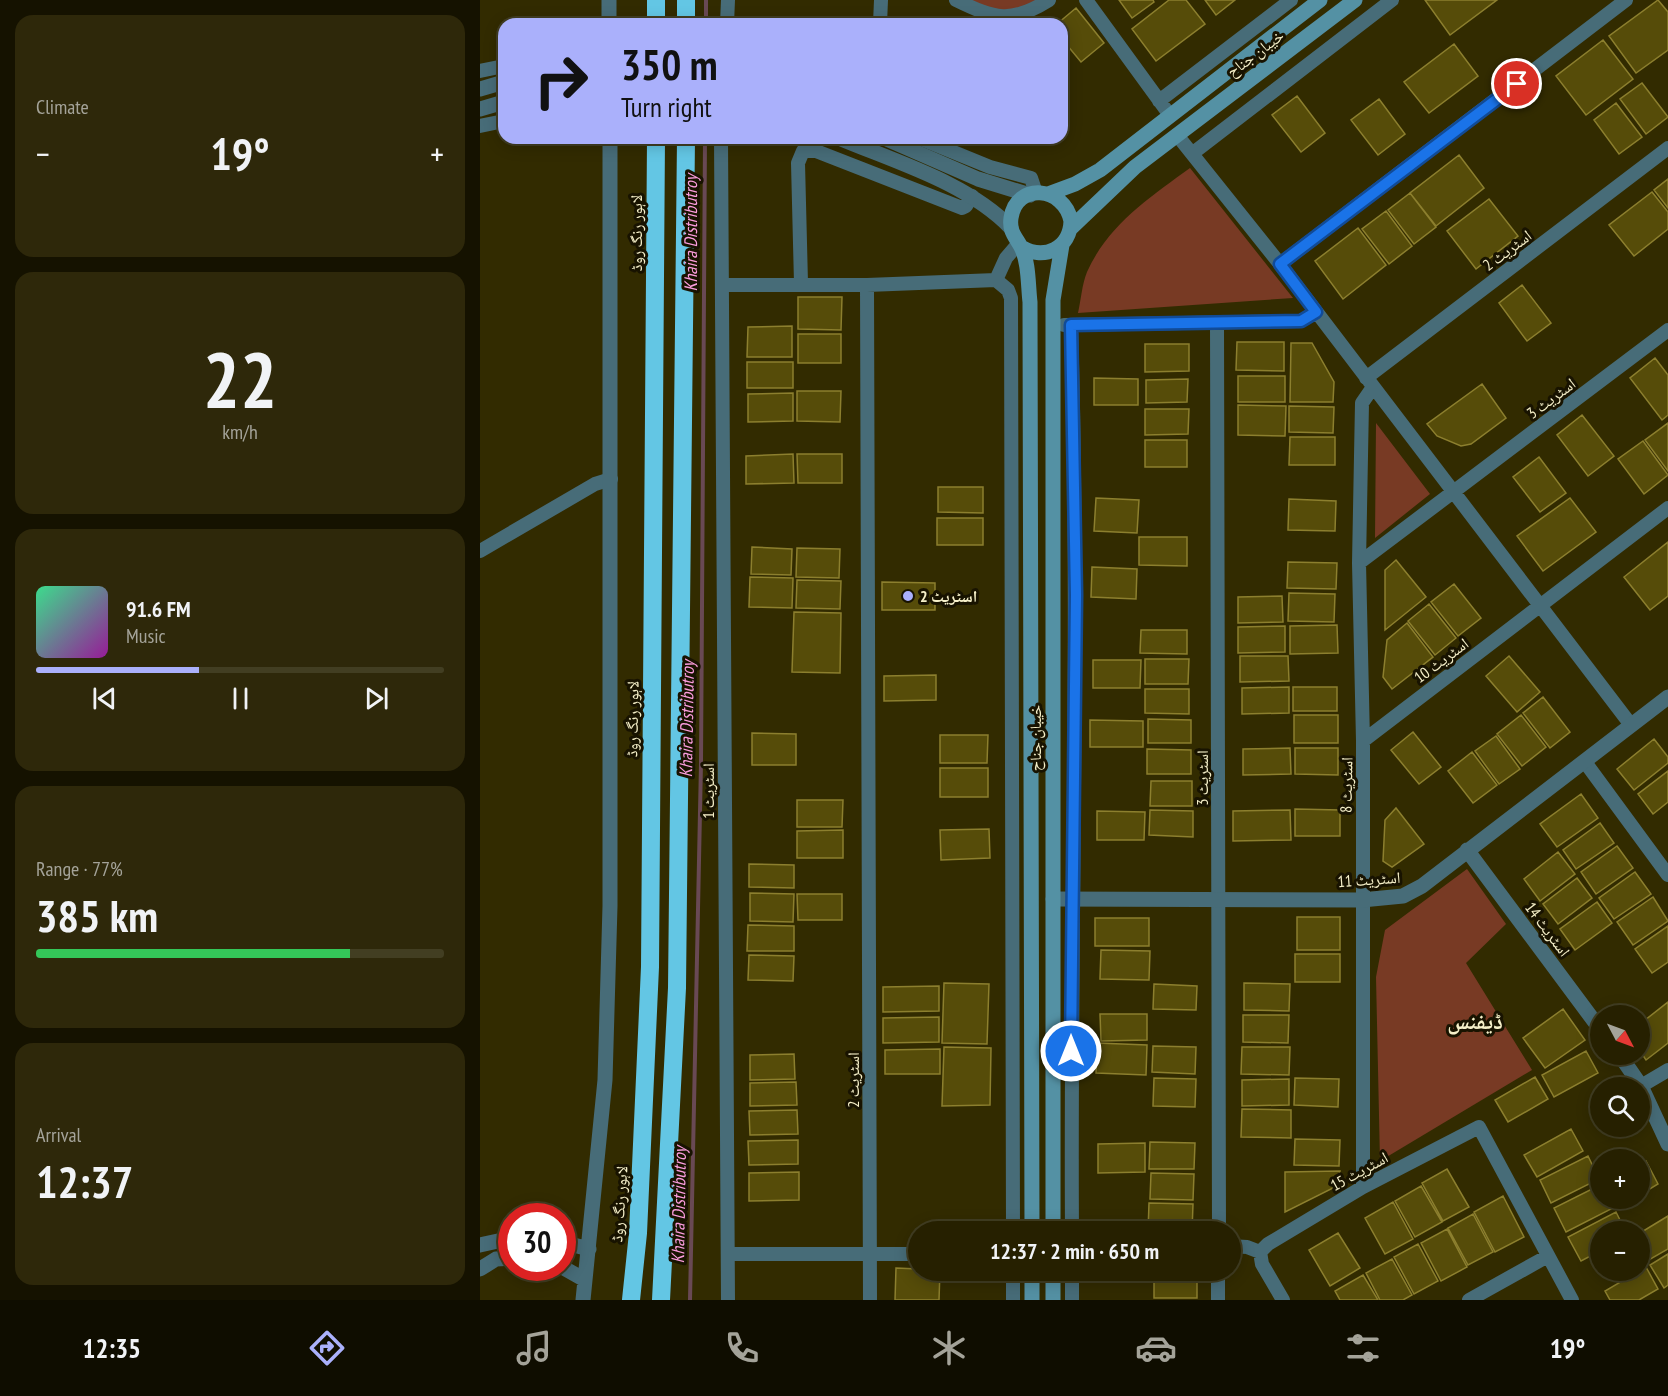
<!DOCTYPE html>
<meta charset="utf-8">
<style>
:root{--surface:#262000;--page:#2e280a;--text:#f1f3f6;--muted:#a4a399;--line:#423e22;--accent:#aab0fb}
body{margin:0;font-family:"PT Sans Narrow","Noto Naskh Arabic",sans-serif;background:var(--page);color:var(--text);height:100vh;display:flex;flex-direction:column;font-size:22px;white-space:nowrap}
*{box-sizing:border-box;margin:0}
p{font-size:20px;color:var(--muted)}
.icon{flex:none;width:33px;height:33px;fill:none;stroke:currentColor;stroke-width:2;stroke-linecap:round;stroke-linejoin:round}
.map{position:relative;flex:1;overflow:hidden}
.side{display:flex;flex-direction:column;gap:15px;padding:15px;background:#151200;width:480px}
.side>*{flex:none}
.banner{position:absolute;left:18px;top:18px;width:570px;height:126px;border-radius:18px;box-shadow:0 3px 15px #0003,0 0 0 2px var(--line);background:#aab0fb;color:#111;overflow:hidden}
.needle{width:39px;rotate:131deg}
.fabs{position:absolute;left:1110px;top:1005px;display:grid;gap:12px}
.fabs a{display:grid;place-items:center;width:60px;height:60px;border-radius:50%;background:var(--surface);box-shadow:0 3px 15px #0003,0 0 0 2px var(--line);font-size:30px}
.speed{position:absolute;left:18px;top:1203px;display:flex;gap:12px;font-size:30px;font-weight:700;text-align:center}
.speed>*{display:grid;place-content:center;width:78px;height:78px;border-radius:50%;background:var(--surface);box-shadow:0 3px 15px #0003,0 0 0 2px var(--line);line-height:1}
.speed .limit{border:9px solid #d22;background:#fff;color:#111}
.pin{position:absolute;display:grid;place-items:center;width:51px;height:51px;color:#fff;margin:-26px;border:3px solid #fff;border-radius:50%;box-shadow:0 2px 6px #0007}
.me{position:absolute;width:66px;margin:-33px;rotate:0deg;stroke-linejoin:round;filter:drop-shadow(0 0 4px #0008)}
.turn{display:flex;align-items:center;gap:21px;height:126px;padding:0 24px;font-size:27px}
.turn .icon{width:78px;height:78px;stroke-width:2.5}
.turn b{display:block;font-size:42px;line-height:51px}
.big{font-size:45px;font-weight:600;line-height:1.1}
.side .card{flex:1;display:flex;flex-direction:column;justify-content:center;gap:9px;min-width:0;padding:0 21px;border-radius:18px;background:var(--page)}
.side .dial{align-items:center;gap:0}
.dial b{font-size:78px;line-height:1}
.song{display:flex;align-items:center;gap:18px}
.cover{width:72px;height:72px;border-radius:9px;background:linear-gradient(135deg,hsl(150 70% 55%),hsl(300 70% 35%))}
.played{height:6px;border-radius:3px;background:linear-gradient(90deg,var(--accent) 40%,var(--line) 40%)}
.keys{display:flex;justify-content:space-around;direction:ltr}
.heat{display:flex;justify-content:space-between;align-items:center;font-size:33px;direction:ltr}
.charge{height:9px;border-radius:4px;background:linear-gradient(90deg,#34c759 77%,var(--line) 0)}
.trip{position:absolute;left:428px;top:1221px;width:333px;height:60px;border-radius:30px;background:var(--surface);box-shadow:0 3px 15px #0003,0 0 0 2px var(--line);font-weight:600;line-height:60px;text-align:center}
.tab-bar{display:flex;height:96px;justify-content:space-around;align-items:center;background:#0f0d00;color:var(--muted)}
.tab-bar .icon{width:42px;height:42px}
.tab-bar .current{color:var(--accent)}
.tab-bar b{font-size:27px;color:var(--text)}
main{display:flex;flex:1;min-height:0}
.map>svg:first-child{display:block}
.green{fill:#783a24}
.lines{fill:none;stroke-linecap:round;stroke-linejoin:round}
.stream{stroke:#694954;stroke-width:4}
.building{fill:#564c09;stroke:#8c7f2e;stroke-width:1.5}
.minor{stroke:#476c78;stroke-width:14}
.tertiary{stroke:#476c78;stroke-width:15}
.secondary{stroke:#5491a4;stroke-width:15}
.motorway{stroke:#63c6e4;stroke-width:18}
.route-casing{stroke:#114b97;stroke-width:15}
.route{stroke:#1a73e8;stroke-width:10}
.poi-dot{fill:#aab0fb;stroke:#181300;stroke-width:2}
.labels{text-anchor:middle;stroke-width:6;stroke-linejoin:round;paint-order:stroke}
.street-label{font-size:16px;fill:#f6f0c9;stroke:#181300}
.poi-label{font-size:16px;font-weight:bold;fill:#f6f0c9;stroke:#181300;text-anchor:start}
.water-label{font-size:18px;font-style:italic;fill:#fc9ddd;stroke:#181300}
.district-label{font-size:22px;font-weight:bold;fill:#f6f0c9;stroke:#181300}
</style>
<main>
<section class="side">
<div class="card"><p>Climate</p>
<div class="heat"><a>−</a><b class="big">19°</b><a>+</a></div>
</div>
<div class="card dial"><b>22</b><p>km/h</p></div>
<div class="card">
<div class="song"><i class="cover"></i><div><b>91.6 FM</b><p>Music</p></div></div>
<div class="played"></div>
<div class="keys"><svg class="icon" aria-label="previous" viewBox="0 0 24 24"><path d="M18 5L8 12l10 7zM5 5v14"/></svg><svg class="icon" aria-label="pause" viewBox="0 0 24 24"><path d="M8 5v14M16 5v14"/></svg><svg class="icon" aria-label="next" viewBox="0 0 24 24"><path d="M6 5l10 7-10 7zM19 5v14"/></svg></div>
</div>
<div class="card"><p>Range · 77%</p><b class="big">385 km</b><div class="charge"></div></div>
<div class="card"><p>Arrival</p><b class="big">12:37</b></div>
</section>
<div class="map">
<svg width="1188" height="1300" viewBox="0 0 1188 1300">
<rect width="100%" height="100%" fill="#322b00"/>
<!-- green -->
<path class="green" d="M487,0H558C528,15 516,14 487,0Z
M710,168L813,298L598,313C601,300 602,284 607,272C628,225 670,197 710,168Z
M896,423L950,494L895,538Z
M987,869L1026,924L986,963L1052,1070L900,1161L896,977L905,930Z"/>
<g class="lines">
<!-- stream -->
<path class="stream" d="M226,24V0
M210,1300L221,763L225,138"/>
</g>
<!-- building -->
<path class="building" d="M639,0H673L674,2L652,18Z
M689,0H706L725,24L676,61L652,29Z
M725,0H755L736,15Z
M945,0H1017L970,35Z
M1178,0L1188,12V50L1156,73L1129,36Z
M596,8L624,43L601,62L582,39V24H577Z
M1123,40L1153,79L1106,115L1076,76Z
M974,44L998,76L949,113L924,82Z
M1162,83L1188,117L1166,134L1140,99Z
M817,96L845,133L821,152L792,115Z
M899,99L925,134L898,155L871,120Z
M1136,103L1162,137L1139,154L1114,120Z
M979,155L1004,188L956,226L930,193Z
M1188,179V208L1174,190Z
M1172,192L1188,212V229L1154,256L1129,225Z
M930,193L956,227L934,244L908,210Z
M1009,199L1038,236L996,269L967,231Z
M906,211L932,246L909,264L882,229Z
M878,228L906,265L863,299L835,261Z
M1042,285L1071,323L1047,341L1019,303Z
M318,297H362L361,330L318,329Z
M312,326V357H267L268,327Z
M318,334H361V363H318Z
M757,342H804V371L756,370Z
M811,343H832L854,382L853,402H810Z
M665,344H709V371L665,372Z
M1175,358L1188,375V415L1182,420L1150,378Z
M267,362H313V388H267Z
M758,376H805V402H758Z
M614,378L658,379V405H614Z
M708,379L707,402L666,403V380Z
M1002,384L1026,418L991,444L981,446L957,436L947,424Z
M317,391H361L360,422L317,421Z
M313,393V421L268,422V394Z
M758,405L806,406L805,436L758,435Z
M809,406L854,407L853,433L809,432Z
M665,409H709L708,434L665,435Z
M1102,415L1134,456L1108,476L1077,435Z
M1188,423V471L1165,440Z
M810,437H855V465H809Z
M665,440H707V467H665Z
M1163,441L1188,475L1164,494L1138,459Z
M313,454L314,483L266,484V456Z
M317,454H362V483H318Z
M1059,457L1086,493L1060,512L1033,477Z
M458,487H503V513L458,512Z
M616,498L659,500L657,533L614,531Z
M1090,498L1116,532L1063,571L1037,536Z
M809,499L856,501L855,531L808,530Z
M457,518H503V545H457Z
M659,537H707V566L659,565Z
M1188,542V596L1170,610L1144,577Z
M272,547L312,549L311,575L271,574Z
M317,548L360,549L359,578L316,577Z
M916,560L946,597L905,630V570Z
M808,562L857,563L856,589L807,588Z
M612,567L657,569L656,599L611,597Z
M270,577L313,578L312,608L269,607Z
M317,580L361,581L360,609L316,608Z
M402,582L455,583V610H402Z
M974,584L1001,618L978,636L951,602Z
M809,593L855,594L854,622L808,621Z
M802,596L803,622L758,623V597Z
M949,604L976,638L955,655L928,621Z
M314,612L361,613L360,673L312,672Z
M927,623L953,657L912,689L903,677L907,640Z
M857,625L858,653L810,654V626Z
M805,626V652L758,653V627Z
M661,630H707V654L660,653Z
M760,656H808L809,681L760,682Z
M1029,656L1060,692L1037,712L1006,676Z
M665,659H709L708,684H665Z
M613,660H661L660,688H613Z
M456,675V700L404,701V676Z
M809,687V713L762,714V688Z
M813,687H857V711H813Z
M665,689H709V714L665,713Z
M1063,697L1090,732L1070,748L1043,713Z
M814,715H858V743H814Z
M1041,715L1066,747L1042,766L1017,734Z
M668,719L711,720V743H668Z
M610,720L663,721V747H610Z
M933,732L961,767L939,784L911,750Z
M272,733L316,734V765H272Z
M460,735H508L507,763H460Z
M1016,736L1040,769L1019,784L995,751Z
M1174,739L1188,757V763L1154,790L1137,769Z
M810,748L811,774L763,775V749Z
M815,748H858V775L815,774Z
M667,749L711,750V774H667Z
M992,752L1017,785L993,803L968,771Z
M460,768H508V797H460Z
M1188,771V802L1173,814L1158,794Z
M671,781H712V806H670Z
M1101,794L1118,818L1077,847L1060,824Z
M317,800H363L362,827H317Z
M916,808L944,844L912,867L903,861L905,820Z
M815,809L860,810V836H815Z
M670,810L713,811V837L669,835Z
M810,810L811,840L753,841V811Z
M617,811L665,812L664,840H617Z
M1120,823L1134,843L1096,869L1083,850Z
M509,829L510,858L461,860L460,830Z
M363,830V858H317V831Z
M1137,846L1153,868L1116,894L1101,872Z
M1078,852L1095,874L1060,901L1044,879Z
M269,864L314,865V888L269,887Z
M1155,872L1171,894L1134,919L1119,898Z
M1097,878L1112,898L1078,924L1063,904Z
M270,893L314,894L313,922L270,921Z
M317,894H362V920H318Z
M1173,897L1188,921L1153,945L1137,922Z
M1117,902L1132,923L1095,950L1080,929Z
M817,917H860V950H817Z
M615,918H669V946H615Z
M268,925L314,926V951H267Z
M1188,926V962L1172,973L1155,949Z
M621,950L670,951L669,980L620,979Z
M815,954H860V982H815Z
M269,955L314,956L313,981L268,980Z
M464,983L509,984L507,1044L462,1043Z
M764,983L810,984L809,1011L764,1010Z
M674,984L717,986L716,1010L673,1009Z
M459,986V1011L403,1012V987Z
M1188,1002V1043L1166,1060L1160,1051V1024Z
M1083,1009L1105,1040L1065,1068L1043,1038Z
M620,1014H667V1040L621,1041Z
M763,1015H809L808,1043L763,1042Z
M459,1017V1042L403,1043V1018Z
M617,1043L667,1045L666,1075L616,1073Z
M673,1046L716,1047L715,1074L672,1072Z
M464,1047L511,1048L510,1105L462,1106Z
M762,1047H810L809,1075L761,1074Z
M460,1049V1074H405V1050Z
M1106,1051L1118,1073L1074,1097L1062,1075Z
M314,1054L315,1079L270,1080V1055Z
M1055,1077L1068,1099L1028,1122L1015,1100Z
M674,1078L716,1079L715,1107L673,1106Z
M815,1078L859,1079L858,1107L814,1105Z
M809,1079V1105L762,1106V1080Z
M316,1082L317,1105L270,1106V1083Z
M762,1109L811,1110V1138L761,1137Z
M317,1110L318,1134L270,1135L269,1111Z
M1091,1129L1103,1151L1057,1177L1044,1155Z
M815,1139L860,1140L859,1166L814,1165Z
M318,1140V1164L269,1165L268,1141Z
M670,1142L715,1143L714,1169H669Z
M665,1143V1172L618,1173V1144Z
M1108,1156L1119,1179L1071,1203L1060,1180Z
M1166,1161L1178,1184L1160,1195V1165Z
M967,1169L989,1207L963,1221L942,1183Z
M860,1171L857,1186L805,1212V1172Z
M319,1172V1200L269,1201V1173Z
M671,1173L714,1174L713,1200L670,1199Z
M1120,1185V1198H1129L1133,1208L1086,1232L1074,1208Z
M941,1186L962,1222L935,1237L915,1201Z
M1023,1196L1044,1237L1015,1252L994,1212Z
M913,1202L933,1239L905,1254L885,1218Z
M669,1203L713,1204L712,1232H668Z
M1136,1212L1146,1232H1120V1251L1101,1261L1088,1237Z
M993,1214L1013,1252L988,1265L968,1228Z
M1188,1216V1249L1167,1261L1160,1248V1233Z
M967,1229L987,1267L961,1281L941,1243Z
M858,1233L880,1268L850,1286L829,1250Z
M938,1244L958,1281L934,1294L914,1257Z
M1188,1254V1285L1184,1288L1170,1265Z
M912,1259L932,1295L923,1300H900L886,1273Z
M1166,1267L1178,1289L1159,1300H1130L1125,1291Z
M416,1268L460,1270L459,1300H415Z
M674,1270H717V1298H674Z
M883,1275L898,1300H860L855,1291Z"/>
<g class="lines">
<!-- minor -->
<path class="minor" d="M476,0C515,19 531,24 569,0
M606,0L689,114
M247,24L248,0
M400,24L401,0
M0,71L24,66
M679,101L811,0
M0,126L24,121
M697,135L800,264L1151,725
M241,138L248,1300
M439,138L510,167L551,178L556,193
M713,153L912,0
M800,264L1146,0
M516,280L528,290L531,298L533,1232
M321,283L318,163L323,151H336L482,208L486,206L492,196
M243,285H387L516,280L526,258L538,244
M387,285L390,1300
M737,324L739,1232
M584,325L821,321L836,312
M591,325C600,627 590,929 592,1232
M886,378L1188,148
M0,551L115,484L131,479
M879,563L1188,330
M883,741L1188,508
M1105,762L1188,875
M1161,1086L1188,1070
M883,1187V741L879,563L882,403L893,387
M750,1246L767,1247L780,1252
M780,1252L788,1244L883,1187L999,1127L1092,1300
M780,1252L782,1264L803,1300
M249,1254H438
M533,1270V1300
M592,1270V1300
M738,1270V1300
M989,1300L1068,1256"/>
<!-- tertiary -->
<path class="tertiary" d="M129,24V0
M0,89L24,82
M0,109L24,102
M359,138C416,162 488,183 531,228
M404,138L498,179L550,195
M987,850L1120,1029
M573,899L882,900L923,896L942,886L1188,697
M1139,1054L1161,1086L1188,1144
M82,1242L109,1249
M0,1245L32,1238
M82,1267L105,1280
M0,1269L16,1259L32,1258
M103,1300L125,1080L130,906V138"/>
<!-- secondary -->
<path class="secondary" d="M568,194L595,184L620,170L840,0
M591,228L655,167L875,0
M541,247C565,261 590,248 591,221C584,186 536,182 531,218C529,232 536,237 541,247C549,262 548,286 550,302L552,1232
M573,1232V300L582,245
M552,1270V1300
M573,1270V1300"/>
<!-- motorway -->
<path class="motorway" d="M176,24V0
M206,24V0
M151,1300L158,1233L170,967L176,138
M181,1300L197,988L206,138"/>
</g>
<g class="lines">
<defs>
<path id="route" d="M591,1051L596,595L591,325L821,321L836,312L800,264L1037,84"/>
</defs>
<!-- route casing -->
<use href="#route" class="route-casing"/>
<!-- route -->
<use href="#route" class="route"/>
</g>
<!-- markers -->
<circle class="poi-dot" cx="428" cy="596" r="6"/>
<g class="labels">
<!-- street labels -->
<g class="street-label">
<text transform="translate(775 53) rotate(-37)" y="6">خیبان جناح</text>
<text transform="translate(156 233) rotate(-90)" y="6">لاہور رنگ روڈ</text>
<text transform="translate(1027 250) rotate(-37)" y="6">اسٹریٹ 2</text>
<text transform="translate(1071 398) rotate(-37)" y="6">اسٹریٹ 3</text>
<text transform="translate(961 660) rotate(-37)" y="6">اسٹریٹ 10</text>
<text transform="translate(152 719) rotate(-89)" y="6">لاہور رنگ روڈ</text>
<text transform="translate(555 738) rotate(-90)" y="6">خیبان جناح</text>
<text transform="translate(722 778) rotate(-90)" y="6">اسٹریٹ 3</text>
<text transform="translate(866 785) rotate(-89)" y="6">اسٹریٹ 8</text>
<text transform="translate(228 791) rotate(-90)" y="6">اسٹریٹ 1</text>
<text transform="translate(889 879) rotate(-4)" y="6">اسٹریٹ 11</text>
<text transform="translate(1068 929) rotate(53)" y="6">اسٹریٹ 14</text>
<text transform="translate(373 1080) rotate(-90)" y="6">اسٹریٹ 2</text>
<text transform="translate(879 1171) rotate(-29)" y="6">اسٹریٹ 15</text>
<text transform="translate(139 1204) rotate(-86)" y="6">لاہور رنگ روڈ</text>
</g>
<!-- poi labels -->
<g class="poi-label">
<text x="440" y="602">اسٹریٹ 2</text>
</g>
<!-- water labels -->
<g class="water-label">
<text transform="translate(211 233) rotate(-90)" y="6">Khaira Distributroy</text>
<text transform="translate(207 719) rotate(-89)" y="6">Khaira Distributroy</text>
<text transform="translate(199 1205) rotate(-89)" y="6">Khaira Distributroy</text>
</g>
<!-- district labels -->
<g class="district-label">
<text x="995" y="1029">ڈیفنس</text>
</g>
</g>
</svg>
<div class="fabs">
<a><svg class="needle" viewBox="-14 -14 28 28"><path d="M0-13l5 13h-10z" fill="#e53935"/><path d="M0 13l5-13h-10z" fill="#a4a399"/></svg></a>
<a><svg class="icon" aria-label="search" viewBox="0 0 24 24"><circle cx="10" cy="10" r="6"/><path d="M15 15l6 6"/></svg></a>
<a>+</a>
<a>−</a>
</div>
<div class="speed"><div class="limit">30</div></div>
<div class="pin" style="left:1037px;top:84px;background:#d93025"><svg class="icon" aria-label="arrive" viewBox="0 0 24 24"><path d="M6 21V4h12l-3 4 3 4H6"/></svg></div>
<svg class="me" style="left:591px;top:1051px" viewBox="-20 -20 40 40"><circle r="17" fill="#1a73e8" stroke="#fff" stroke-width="3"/><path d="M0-11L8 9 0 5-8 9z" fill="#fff"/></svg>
<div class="trip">12:37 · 2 min · 650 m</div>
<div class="banner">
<div class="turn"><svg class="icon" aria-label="right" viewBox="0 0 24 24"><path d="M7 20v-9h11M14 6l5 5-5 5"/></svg><div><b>350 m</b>Turn right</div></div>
</div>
</div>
</main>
<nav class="tab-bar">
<b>12:35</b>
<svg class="icon current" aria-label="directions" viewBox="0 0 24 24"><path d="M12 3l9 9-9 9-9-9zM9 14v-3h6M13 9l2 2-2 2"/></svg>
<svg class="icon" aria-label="music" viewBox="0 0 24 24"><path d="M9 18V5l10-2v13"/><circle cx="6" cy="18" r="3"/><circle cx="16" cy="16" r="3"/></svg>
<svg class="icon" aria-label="phone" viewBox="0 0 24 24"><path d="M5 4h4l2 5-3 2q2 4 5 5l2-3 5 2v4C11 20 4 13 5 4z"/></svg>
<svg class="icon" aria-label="climate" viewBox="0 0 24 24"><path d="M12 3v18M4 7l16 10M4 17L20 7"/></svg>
<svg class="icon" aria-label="car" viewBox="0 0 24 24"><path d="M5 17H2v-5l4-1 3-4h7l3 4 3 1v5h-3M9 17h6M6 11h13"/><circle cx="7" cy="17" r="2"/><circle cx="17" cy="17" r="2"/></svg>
<svg class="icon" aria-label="filters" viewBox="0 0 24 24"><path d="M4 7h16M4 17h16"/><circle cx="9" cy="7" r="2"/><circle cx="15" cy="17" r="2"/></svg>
<b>19°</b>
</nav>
